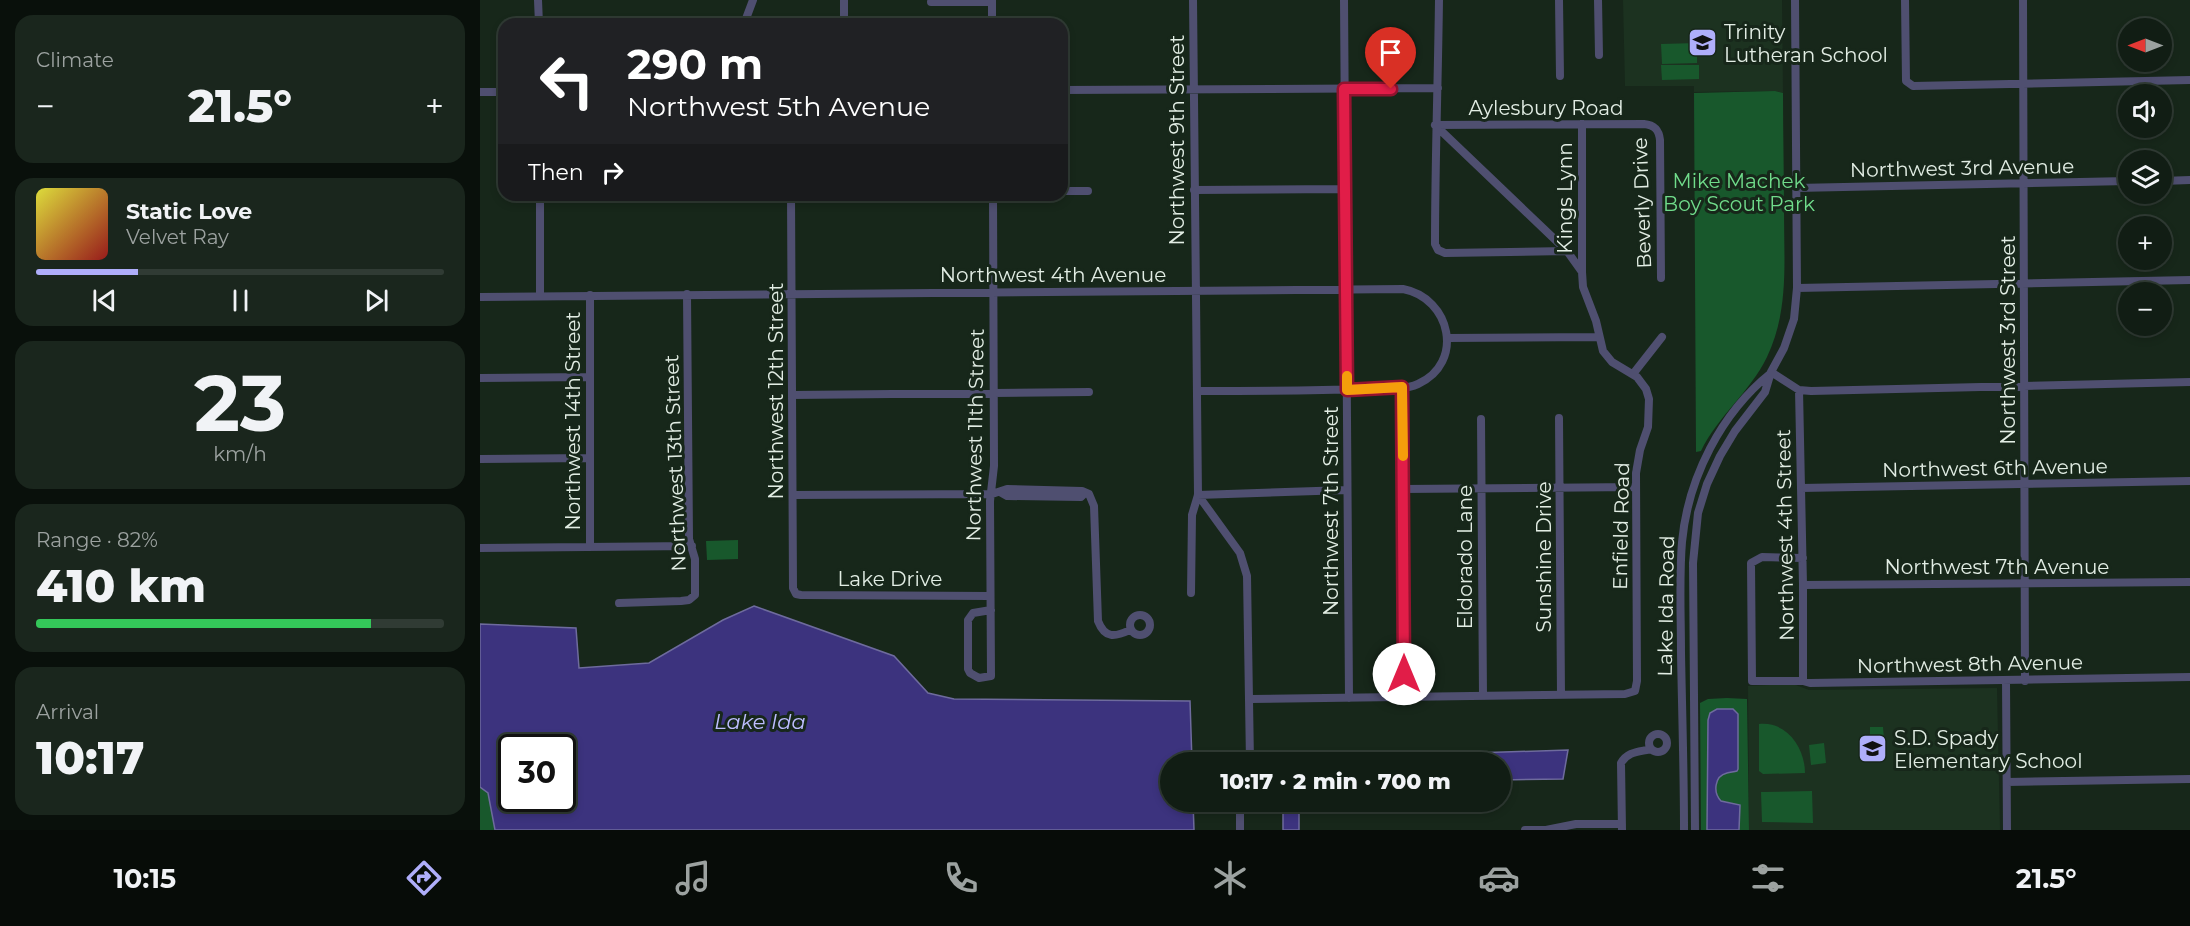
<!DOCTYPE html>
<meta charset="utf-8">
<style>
:root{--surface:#111d14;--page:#1a261d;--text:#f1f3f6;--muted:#9ca2a0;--line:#303b34;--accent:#afaefa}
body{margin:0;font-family:Montserrat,sans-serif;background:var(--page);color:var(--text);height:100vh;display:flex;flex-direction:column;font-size:22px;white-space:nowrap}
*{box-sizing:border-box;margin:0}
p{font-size:20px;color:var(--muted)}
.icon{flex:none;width:33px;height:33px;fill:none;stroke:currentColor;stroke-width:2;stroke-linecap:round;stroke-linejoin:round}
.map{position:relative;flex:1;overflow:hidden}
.panel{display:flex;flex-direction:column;gap:15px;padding:15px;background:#09100b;width:480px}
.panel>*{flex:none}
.hud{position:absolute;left:18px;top:18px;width:570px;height:183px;border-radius:18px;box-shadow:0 3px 9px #0003,0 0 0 2px var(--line);background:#202124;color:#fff;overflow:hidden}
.needle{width:39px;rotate:270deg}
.buttons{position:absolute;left:1638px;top:18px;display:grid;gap:12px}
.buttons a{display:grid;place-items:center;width:54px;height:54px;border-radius:50%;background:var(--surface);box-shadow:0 3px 9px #0003,0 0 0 2px var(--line);font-size:30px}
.speed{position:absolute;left:18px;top:734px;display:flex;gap:12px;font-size:30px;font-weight:700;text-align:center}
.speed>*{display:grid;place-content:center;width:78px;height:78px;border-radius:50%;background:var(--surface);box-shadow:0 3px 9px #0003,0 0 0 2px var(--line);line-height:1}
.speed .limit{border:3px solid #111;border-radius:9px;background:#fff;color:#111}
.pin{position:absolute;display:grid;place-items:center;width:51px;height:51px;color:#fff;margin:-62px -26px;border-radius:50% 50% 50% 0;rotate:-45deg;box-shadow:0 0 6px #0007}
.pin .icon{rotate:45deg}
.me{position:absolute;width:66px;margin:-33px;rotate:0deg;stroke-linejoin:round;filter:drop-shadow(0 0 4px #0008)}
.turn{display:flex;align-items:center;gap:21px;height:126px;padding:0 30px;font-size:27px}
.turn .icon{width:78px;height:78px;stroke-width:2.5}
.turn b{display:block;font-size:42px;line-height:51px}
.then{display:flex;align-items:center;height:57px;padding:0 30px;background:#0003;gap:12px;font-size:22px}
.big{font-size:45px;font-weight:800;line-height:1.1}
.panel .tile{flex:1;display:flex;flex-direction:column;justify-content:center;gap:9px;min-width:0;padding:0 21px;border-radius:18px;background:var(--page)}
.panel .dial{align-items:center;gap:0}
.dial b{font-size:78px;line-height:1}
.song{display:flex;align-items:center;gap:18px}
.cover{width:72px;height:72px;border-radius:9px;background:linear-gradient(135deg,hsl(60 70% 55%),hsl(0 70% 35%))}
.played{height:6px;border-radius:3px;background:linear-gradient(90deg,var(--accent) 25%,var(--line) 25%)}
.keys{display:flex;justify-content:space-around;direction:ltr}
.heat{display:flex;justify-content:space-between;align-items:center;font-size:33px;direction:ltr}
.charge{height:9px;border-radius:4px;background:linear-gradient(90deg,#34c759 82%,var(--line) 0)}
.trip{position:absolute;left:680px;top:752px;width:351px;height:60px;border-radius:30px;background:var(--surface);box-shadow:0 3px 9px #0003,0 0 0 2px var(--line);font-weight:800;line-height:60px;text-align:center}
.dock{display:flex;height:96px;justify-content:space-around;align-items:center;background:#070c08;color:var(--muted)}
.dock .icon{width:42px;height:42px}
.dock .active{color:var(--accent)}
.dock b{font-size:27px;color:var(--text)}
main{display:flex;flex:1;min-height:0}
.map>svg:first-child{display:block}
.built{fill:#1c3220}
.green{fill:#18582c}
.water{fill:#3c337e;stroke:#6e6b9d;stroke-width:1.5;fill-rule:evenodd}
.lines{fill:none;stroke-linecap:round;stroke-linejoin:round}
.minor{stroke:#4f4f70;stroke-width:8}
.route-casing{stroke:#92132f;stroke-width:15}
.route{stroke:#e11d48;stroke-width:10}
.slow{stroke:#f59e0b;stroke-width:10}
.labels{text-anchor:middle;stroke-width:6;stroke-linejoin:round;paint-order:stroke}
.poi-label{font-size:20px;fill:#e2ede4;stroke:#17271a;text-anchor:start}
.street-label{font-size:20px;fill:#e2ede4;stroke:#17271a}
.park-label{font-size:20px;fill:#70dc8b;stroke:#17271a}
.water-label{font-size:21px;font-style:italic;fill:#bdbdfe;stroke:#17271a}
</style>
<main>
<section class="panel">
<div class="tile"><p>Climate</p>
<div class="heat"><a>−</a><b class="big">21.5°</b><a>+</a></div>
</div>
<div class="tile">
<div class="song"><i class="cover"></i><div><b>Static Love</b><p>Velvet Ray</p></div></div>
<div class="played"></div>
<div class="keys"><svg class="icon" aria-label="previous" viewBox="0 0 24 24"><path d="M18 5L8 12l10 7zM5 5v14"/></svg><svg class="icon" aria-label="pause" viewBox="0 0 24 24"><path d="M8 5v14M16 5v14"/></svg><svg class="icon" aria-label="next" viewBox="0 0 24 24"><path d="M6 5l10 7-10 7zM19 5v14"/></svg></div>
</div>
<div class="tile dial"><b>23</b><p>km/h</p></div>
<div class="tile"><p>Range · 82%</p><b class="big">410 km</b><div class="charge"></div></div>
<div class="tile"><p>Arrival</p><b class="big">10:17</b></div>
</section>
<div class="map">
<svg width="1710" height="830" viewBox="0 0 1710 830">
<rect width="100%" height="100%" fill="#17271a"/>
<!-- built -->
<path class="built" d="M1143,0H1302L1303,93L1295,91L1214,92V86H1145Z
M1313,684L1329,690L1517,688L1520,830H1269L1268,686Z"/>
<!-- green -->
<path class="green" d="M1217,43V63L1182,64L1181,44Z
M1181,65H1219V79L1182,80Z
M1295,91L1303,93C1303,133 1304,173 1304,213C1304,262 1309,311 1287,357C1270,392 1238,416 1221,451L1216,452L1214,93Z
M258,540V559L227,560L226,541Z
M1247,698L1267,699L1269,830H1221L1220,703L1228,699Z
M1279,724C1307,721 1325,748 1325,773L1283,774L1279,771Z
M1390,727H1403L1404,740H1393L1390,737Z
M1344,743L1346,763L1331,765L1329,745Z
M0,787L8,792L15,830H0Z
M1332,791L1333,823L1282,822L1281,792Z"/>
<!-- water -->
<path class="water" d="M274,606L414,656L448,693L474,699L710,701L712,762H690V801H713L714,830H15L8,793L0,787V624L96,628L99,668L169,663L243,620ZM32,747H82V798H32Z
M1237,709H1253L1258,714V769L1257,771C1254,772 1251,772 1247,773C1234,776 1233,793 1241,801L1260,805L1259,830H1227L1228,720L1230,713Z
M1088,750L1083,779L1020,780V762H781V760Z
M803,801H819V830H803Z"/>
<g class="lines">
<!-- minor -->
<path class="minor" d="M58,0L59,24
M364,0V24
M512,0V24
M864,0L869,698
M959,0C958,81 955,163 955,244L958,250L965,253L1087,251
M1079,0L1080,76
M1118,0L1119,55
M1425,0L1426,81L1433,86L1710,80
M1543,0L1545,681
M451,2H512
M264,24L273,0
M582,90L958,88
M0,92H24
M1102,124V272
M955,125L1164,124C1175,125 1179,130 1180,140L1181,278
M1682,181L1710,180
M1316,188L1648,181
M714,190L865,189
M582,191H608
M60,195V296
M311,195L313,588L316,594L321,595L510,596
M1317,288L1710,280
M110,295V547
M0,297L923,289C971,298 985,363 938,384C922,391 901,388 884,389C828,391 773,391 718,391
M967,338L1119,337
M1291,372L1319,390L1331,391L1710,382
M1153,374L1182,337
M0,378L108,377
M922,387L924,697
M1319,390L1323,585V681
M312,395L609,392
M1079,418L1081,695
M1001,419L1003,696
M0,459L109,458
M1321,488L1710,481
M923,489L1156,487
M520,492L527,496L601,497L605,493
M313,495L512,494L527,489L602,491L609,494L614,506L618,621C625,639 635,637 650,630
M718,495L760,553L767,576L770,762
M718,495L867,490
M0,548L212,546
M1323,558L1282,557L1271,563L1272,681H1323L1330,683L1710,677
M1323,585L1710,582
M711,593L712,515L718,495L713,0
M139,603L201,601L209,600L215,595V559L209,539L207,294
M511,610L493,613L488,620V669L490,673L499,678L511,676L510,501L514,466L513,195
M650 625a10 10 0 1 1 20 0a10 10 0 1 1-20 0Z
M1526,681L1527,830
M771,699L1145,694L1155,691L1157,681L1156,473L1160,450L1168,427L1169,399L1166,389L1157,377L1132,362L1123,351L1116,321L1103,287L1102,272L1087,251L955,125
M1169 743a9 9 0 1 1 18 0a9 9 0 1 1-18 0Z
M1527,782L1710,779
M760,830V801
M1045,830H1066L1096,824H1142
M1142,830L1141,763C1148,751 1159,752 1171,749
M1204,830C1204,771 1202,711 1201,652C1201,616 1199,578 1202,542C1208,478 1241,413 1291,373
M1215,830L1213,563L1218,513L1227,484L1240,456L1255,431L1285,392L1291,372L1304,348L1314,319L1317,288L1315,0"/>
</g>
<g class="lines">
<defs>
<path id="route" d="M911,89H864L867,390L922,387L924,674"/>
</defs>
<!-- route casing -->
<use href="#route" class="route-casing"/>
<!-- route -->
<use href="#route" class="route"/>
<!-- slow -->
<path class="slow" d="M867,376V390L922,387L923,456"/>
</g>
<!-- icons -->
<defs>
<symbol id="school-square" viewBox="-11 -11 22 22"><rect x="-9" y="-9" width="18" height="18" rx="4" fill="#afaefa" stroke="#17271a"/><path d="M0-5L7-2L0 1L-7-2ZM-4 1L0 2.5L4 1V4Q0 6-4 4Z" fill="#111"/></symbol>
</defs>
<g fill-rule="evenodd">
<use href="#school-square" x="1206" y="26" width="33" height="33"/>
<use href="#school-square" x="1376" y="732" width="33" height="33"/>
</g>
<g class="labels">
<!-- poi labels -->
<g class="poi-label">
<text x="1244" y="39">Trinity<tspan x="1244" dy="23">Lutheran School</tspan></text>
<text x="1414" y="745">S.D. Spady<tspan x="1414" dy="23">Elementary School</tspan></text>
</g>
<!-- street labels -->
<g class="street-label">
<text x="1066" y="115">Aylesbury Road</text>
<text transform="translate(697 140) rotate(-90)" y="7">Northwest 9th Street</text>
<text transform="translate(1482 168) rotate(-1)" y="7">Northwest 3rd Avenue</text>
<text transform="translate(1085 198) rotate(-90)" y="7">Kings Lynn</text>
<text transform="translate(1162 203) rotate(-92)" y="7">Beverly Drive</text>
<text x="573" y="282">Northwest 4th Avenue</text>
<text transform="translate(1528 340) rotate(-90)" y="7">Northwest 3rd Street</text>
<text transform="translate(296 391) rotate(-90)" y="7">Northwest 12th Street</text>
<text transform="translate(93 421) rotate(-90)" y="7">Northwest 14th Street</text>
<text transform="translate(495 435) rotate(-89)" y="7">Northwest 11th Street</text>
<text transform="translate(195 463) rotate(-92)" y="7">Northwest 13th Street</text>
<text transform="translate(1515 468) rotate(-1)" y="7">Northwest 6th Avenue</text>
<text transform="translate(851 511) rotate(-90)" y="7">Northwest 7th Street</text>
<text transform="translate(1141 526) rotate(-89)" y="7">Enfield Road</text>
<text transform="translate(1305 535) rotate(-91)" y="7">Northwest 4th Street</text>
<text transform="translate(985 557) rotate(-90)" y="7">Eldorado Lane</text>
<text transform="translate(1064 557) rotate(-90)" y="7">Sunshine Drive</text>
<text x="1517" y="574">Northwest 7th Avenue</text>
<text x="410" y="586">Lake Drive</text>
<text transform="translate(1186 606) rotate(-89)" y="7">Lake Ida Road</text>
<text transform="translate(1490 664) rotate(-1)" y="7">Northwest 8th Avenue</text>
</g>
<!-- park labels -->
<g class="park-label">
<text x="1259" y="188">Mike Machek<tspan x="1259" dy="23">Boy Scout Park</tspan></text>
</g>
<!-- water labels -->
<g class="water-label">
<text x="280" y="729">Lake Ida</text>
</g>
</g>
</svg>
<div class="buttons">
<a><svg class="needle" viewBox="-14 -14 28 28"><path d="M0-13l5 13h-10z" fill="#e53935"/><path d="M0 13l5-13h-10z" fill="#9ca2a0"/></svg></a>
<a><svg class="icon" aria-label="sound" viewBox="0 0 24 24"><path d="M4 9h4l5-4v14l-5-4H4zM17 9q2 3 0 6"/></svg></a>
<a><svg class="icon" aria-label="layers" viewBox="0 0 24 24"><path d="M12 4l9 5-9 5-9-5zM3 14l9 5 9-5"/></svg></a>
<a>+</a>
<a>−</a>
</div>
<div class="speed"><div class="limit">30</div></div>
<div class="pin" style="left:911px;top:89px;background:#d93025"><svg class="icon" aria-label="arrive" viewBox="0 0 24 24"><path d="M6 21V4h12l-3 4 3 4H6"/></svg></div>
<svg class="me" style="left:924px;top:674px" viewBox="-20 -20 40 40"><circle r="19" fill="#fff"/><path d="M0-13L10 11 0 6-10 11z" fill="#e11d48"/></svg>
<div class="trip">10:17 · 2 min · 700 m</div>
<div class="hud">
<div class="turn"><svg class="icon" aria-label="left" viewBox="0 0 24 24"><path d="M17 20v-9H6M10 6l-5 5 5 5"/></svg><div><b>290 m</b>Northwest 5th Avenue</div></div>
<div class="then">Then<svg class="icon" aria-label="right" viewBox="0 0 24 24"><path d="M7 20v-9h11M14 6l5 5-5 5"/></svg></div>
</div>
</div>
</main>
<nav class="dock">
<b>10:15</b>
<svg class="icon active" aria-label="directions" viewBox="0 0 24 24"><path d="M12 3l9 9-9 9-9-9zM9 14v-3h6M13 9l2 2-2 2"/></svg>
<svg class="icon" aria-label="music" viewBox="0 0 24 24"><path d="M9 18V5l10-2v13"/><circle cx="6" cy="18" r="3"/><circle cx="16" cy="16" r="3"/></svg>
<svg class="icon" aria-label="phone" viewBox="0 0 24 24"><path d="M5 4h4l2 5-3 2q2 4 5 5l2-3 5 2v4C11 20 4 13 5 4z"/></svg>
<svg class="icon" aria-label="climate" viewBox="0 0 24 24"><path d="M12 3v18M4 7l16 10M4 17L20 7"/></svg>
<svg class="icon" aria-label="car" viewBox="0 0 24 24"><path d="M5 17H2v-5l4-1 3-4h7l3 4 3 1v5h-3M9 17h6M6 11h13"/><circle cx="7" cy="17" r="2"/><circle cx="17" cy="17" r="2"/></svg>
<svg class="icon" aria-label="filters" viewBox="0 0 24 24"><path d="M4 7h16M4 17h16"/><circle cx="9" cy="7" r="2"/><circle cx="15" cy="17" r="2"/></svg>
<b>21.5°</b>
</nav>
